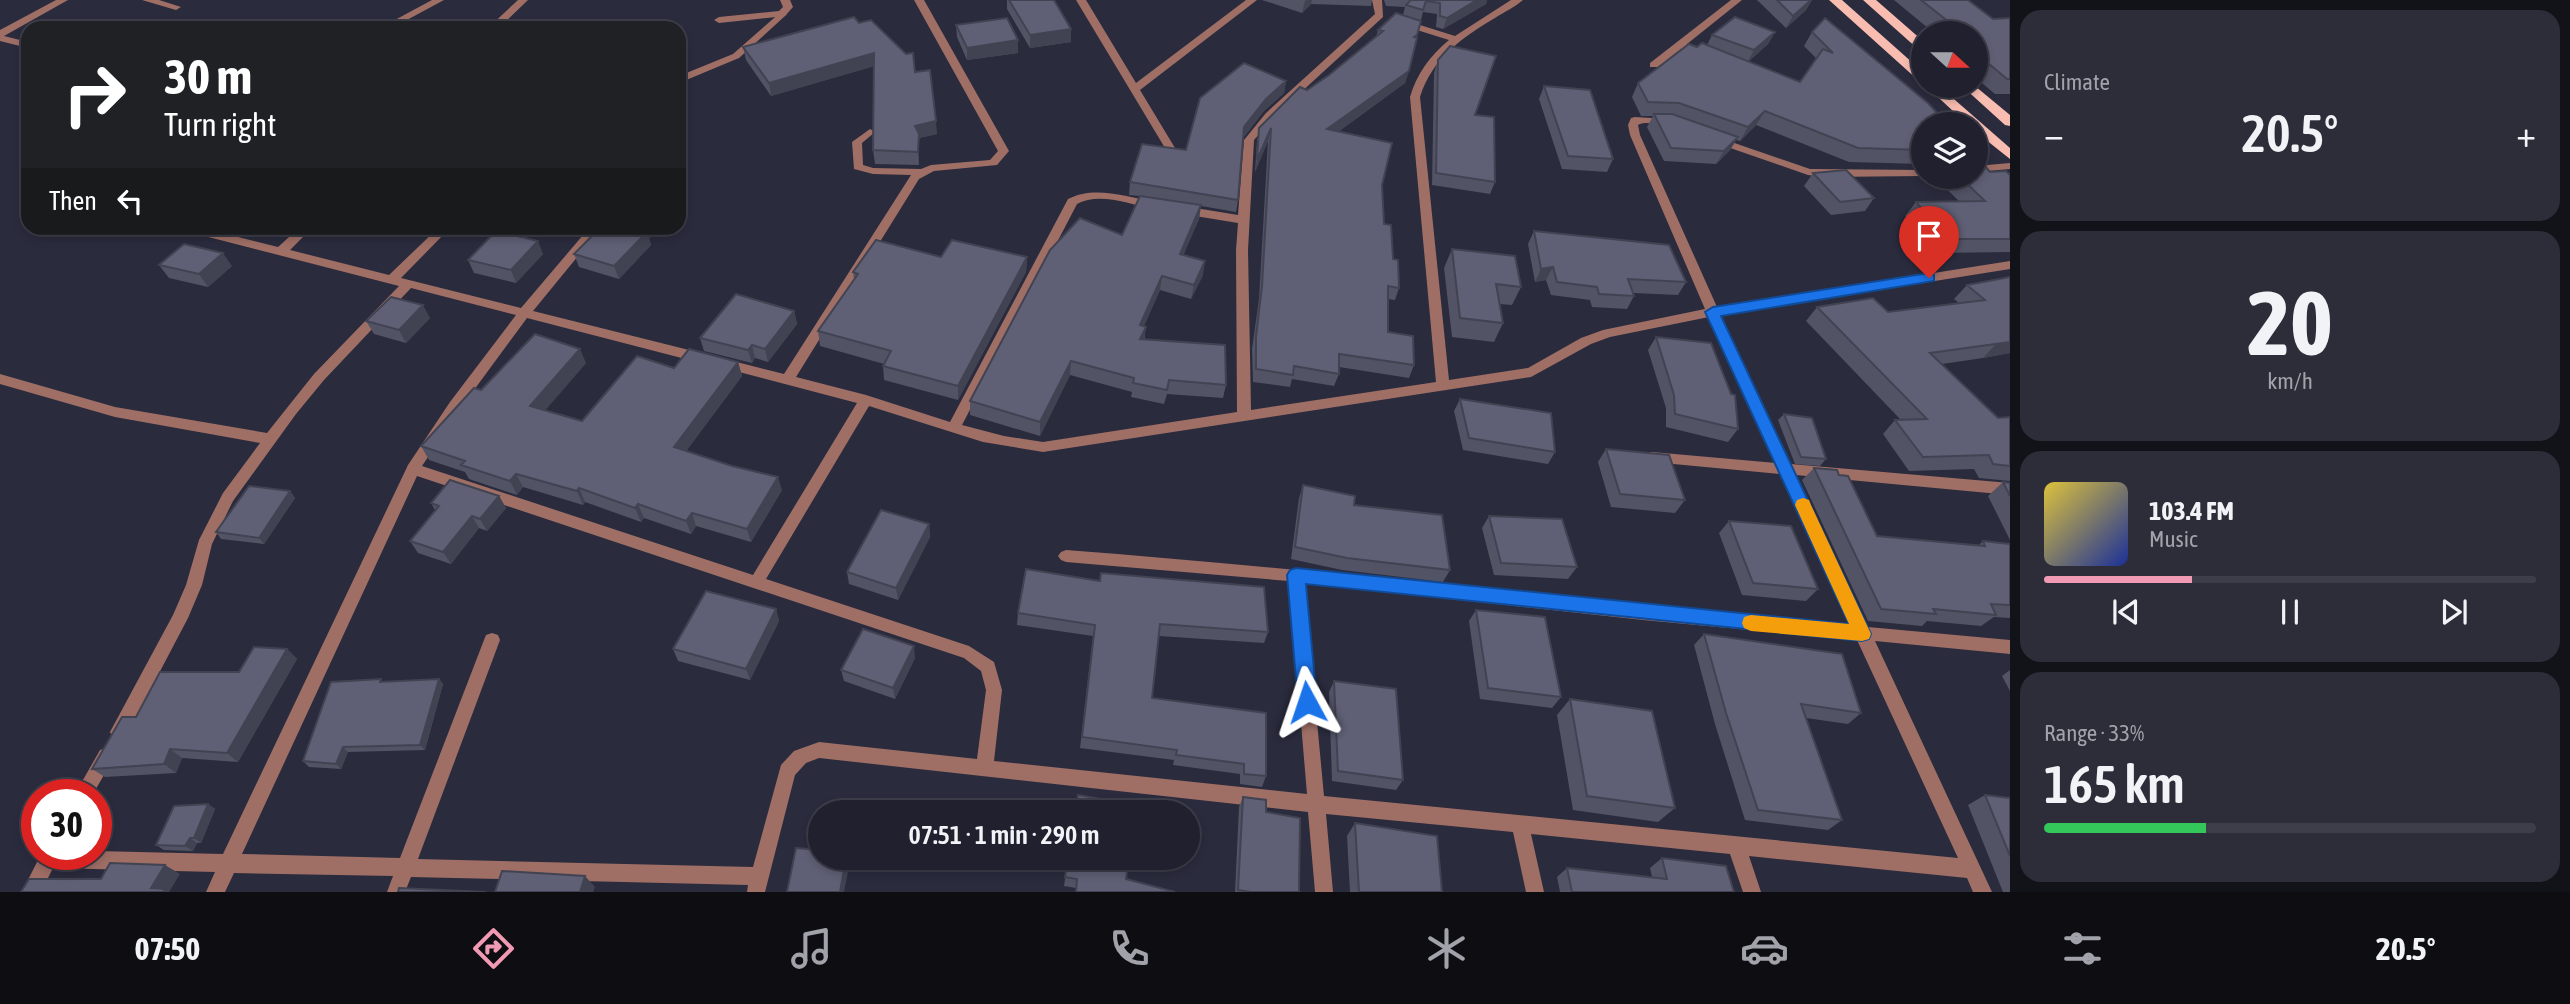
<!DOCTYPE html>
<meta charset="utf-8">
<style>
:root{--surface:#20202e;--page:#2d2d3a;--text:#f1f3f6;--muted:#a2a3aa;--line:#3d3e4a;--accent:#f19ab3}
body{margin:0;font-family:"Asap Condensed",sans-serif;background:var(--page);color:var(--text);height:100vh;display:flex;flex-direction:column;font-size:26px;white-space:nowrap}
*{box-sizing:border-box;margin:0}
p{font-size:23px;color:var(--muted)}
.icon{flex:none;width:38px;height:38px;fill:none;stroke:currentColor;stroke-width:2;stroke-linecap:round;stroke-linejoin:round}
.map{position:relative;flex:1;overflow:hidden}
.panel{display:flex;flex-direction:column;gap:10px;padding:10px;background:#121219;width:560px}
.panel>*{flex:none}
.top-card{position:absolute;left:21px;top:21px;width:665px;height:214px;border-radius:21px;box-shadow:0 4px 10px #0003,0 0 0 2px var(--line);background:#202124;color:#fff;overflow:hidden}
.needle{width:46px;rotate:111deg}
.buttons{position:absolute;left:1911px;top:21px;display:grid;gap:14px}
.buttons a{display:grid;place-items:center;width:77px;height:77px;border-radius:50%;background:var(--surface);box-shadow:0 4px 10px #0003,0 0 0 2px var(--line);font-size:35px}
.speed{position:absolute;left:21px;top:779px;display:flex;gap:14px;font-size:35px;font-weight:700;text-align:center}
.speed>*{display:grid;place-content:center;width:91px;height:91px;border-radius:50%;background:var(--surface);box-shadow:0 4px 10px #0003,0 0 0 2px var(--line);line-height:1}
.speed .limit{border:10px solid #d22;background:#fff;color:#111}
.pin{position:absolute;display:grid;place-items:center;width:60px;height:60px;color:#fff;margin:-72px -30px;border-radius:50% 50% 50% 0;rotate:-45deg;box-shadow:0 0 7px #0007}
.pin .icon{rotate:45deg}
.me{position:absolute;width:77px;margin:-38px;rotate:355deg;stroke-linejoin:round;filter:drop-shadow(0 0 5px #0008)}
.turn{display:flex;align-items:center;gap:24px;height:147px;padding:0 28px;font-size:32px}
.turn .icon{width:91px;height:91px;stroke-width:2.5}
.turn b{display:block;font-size:49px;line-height:60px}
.then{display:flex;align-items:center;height:66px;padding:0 28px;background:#0003;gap:14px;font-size:26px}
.big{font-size:52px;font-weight:600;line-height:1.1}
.panel .widget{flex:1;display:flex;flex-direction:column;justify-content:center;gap:10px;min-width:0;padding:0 24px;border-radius:21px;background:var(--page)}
.panel .dial{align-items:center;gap:0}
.dial b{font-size:91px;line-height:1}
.song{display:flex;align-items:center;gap:21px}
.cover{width:84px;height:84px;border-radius:10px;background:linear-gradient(135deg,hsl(50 70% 55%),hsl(230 70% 35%))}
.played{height:7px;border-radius:4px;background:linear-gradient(90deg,var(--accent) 30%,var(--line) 30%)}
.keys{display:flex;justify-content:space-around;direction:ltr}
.heat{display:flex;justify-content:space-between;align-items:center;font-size:38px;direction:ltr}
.charge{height:10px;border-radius:5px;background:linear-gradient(90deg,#34c759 33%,var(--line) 0)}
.trip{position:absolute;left:808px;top:800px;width:392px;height:70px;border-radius:35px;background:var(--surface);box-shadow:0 4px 10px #0003,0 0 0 2px var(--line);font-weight:600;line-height:70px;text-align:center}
.menu{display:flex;height:112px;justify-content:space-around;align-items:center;background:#0d0d12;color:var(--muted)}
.menu .icon{width:49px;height:49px}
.menu .on{color:var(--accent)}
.menu b{font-size:32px;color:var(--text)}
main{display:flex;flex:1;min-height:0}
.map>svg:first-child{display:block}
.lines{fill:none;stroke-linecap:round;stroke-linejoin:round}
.lane{fill:#9f6f66;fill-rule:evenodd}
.street{fill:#9f6f66;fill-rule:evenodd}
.primary{fill:#f8bcb1;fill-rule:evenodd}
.wall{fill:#525365}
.shaded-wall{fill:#424352}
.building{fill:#5f6075;stroke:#424352;stroke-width:2}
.route{fill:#1a73e8;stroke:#114b97;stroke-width:2}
.slow{fill:#f59e0b}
</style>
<main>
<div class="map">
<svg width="2010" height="892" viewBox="0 0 2010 892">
<rect width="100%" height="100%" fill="#2a2b3d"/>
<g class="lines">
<!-- lane -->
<path class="lane" d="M432,0H444L392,28H380Z
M782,11L787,14L785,16L739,58L679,83V76L733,54Z"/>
<!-- street -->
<path class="street" d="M56,0H68L4,36L28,42V48L0,41V30Z
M142,0H159L181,7L176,10Z
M518,0H528L499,28H488Z
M780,0H790L793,7L785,16L719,23L714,20L719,17L779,11L783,7Z
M914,0H924L1009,151L997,165L934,171L919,179L796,377L866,395L950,422L1068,199C1095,185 1125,197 1153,201L1159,205L1153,209C1129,204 1099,192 1077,204L962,425L1004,436L1043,442L1237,412L1236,250L1238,223L1183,214L1177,210L1183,206L1238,215L1244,140L1266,113L1375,14L1372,0H1382L1383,17L1274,117L1254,140L1248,250L1251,410L1436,382L1410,97C1417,73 1430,56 1449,40L1401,25V21L1404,20L1455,36L1511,0H1523C1515,7 1504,12 1495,18C1461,38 1432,59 1420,97L1449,380L1528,368L1581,338L1603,330L1705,309L1630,135L1628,125L1631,118L1635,117L1668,119L1673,122C1663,129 1648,119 1638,125L1640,135L1717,307L2010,261V269L1721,315L1791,464L2010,483V495L1796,475L1868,627L2010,640V654L1875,641L1992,892H1973L1967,878L1749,856L1761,892H1743L1730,854L1531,834L1544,892H1526L1513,832L1326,814L1333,892H1315L1308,812L819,758L806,763L795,775L765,892H747L748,885L411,877L405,892H387L393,876L234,873L225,892H206L215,872L53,868L41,892H22L41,854H96V851L223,854L408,465L450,402L516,315L411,288L324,380L296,414L233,501L212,544L202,585L188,618L125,738L119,740L113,738L110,732L173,615L186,585L199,540L223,493L260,443L115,417L0,384V374L115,407L267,433L314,374L399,286L185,231L183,228H202L278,247L299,228H312L290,250L389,275L438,228H450L401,278L521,308L589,228H601L533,311L701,353L708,358L706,361L701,363L527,318L460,409L422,466L753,575L857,403L716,366L714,363L716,360L721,358L784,374L911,175L873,174L854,169L852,142L870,129L875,132L862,143L863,165L873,168L921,169L931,165L990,160L998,151ZM1709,317L1776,463L1652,452L1647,453L1645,457L1647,461L1652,462L1781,474L1851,625C1589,601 1328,570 1066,550L1061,552L1058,556L1061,560L1066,562L1289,581L1307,794L994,761L1002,690L994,662L969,646L766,579L869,406L983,442L1043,452L1531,377L1591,344L1610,337ZM417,476L964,658L981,671L986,690L977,759L819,742L794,751L781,765L753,867L418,859L500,640L498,635L492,633L486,635L484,640L400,858L242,854ZM1304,583L1643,620L1857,640L1958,858L1324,796Z
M1076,0H1086L1136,83L1246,0H1257L1140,90L1175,148L1170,151L1165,148Z
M1731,0H1742L1687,44L1705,51V55H1699L1681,49L1658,67H1650V63Z
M1717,137L1810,169L1923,170V176L1827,177L1808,175L1713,142V138Z
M2010,163V169L1976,172V166Z
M106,748L112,750L115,756L93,794H75L100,750Z"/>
<!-- primary -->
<path class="primary" d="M1829,0H1842L1923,72V82L1919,81Z
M1863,0H1876L1923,41V51L1919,50Z
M1926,86H1939L2010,148V159L1976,132V124H1967Z
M1962,86H1975L2010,115V126L2005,125Z"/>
</g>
<!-- wall -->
<path class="wall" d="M1007,0H1054L1071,42L1030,48L1007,9Z
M1262,0H1372L1371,6L1311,4L1302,13Z
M1384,0H1487L1486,4L1443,29L1436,27L1437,14L1423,12L1405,83L1338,132L1382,185L1384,224L1393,259L1399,288L1395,300L1388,299V332L1414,365L1409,378L1339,367V374L1334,386L1292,379L1290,387L1253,382L1252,349L1259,299L1268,141L1255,172L1257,141L1259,128L1307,90L1329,75L1376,37L1378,30L1403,15L1405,7L1386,6Z
M1757,0H1812L1806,10L1786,28Z
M1894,0H1968L1993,19L2010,18V94H1995L1976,78V33H1934Z
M859,23L915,72L937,134L919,138V165L875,164L873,150L874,66L771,96L746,60L743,47Z
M956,25L1018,40V53L967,60L957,37Z
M1775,32L1768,44L1748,62L1800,82L1816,58L1804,46L1812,32L1923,124V166L1921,164L1849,162L1756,125L1740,141L1736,140L1730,150L1716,164L1664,161L1647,127L1653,116H1641L1632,97L1638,83L1697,47L1707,45L1712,35Z
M1438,60L1475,115L1495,182L1490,194L1432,185L1434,73Z
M1286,81L1284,93L1264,111L1243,138L1238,200L1236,212L1201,206L1199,219L1183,255L1203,275L1191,299L1160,290L1144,326L1145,339L1226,385L1223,398L1167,394L1164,404L1131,397L1132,392L1070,375L1040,436L970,415V401L1122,235L1140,196L1129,195L1130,182L1186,150Z
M1544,86L1613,159L1607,172L1562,169L1539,99Z
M1990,172L2010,175V252L1936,253L1905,216L1916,202H1960L1934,177H1976Z
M1813,173L1874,198L1865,211L1831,215L1804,186Z
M1534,231L1686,282L1678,295L1633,293L1634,296L1627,309L1592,307L1590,300L1551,295L1546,280L1535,282L1528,244Z
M649,239L651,245L619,279L579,267L574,254Z
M1452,249L1521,287L1512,305L1500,304L1503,323L1494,342L1452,337L1444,268Z
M543,254L516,283L474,273L468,260Z
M941,257H1027L1026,272L958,400L884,380L883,366L884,364L820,346L818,331L854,280L853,272Z
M159,265L232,266L208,287L169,278Z
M2010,277V353L1983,358L1942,364L1998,418L2010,417V481L1979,478L1974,469L1909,471L1883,434L1895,420H1901L1806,321L1817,307L1888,312L1959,303L1954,299L1967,285Z
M794,311L797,324L768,362L755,358L752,363L704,351L700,338Z
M430,318L406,343L374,334L366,321Z
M1656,337L1738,429L1728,442L1666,427V408L1648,350Z
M738,362L742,376L686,451L782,490L751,542L696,526L691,534L644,518L641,522L585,502L583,505L523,487L517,495L469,479L465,472L429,460L421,446L481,390L586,363L545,410L582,421L674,368Z
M1460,399L1555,452L1548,464L1463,450L1454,411Z
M1784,414L1826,459L1820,466L1795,464L1778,420Z
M1606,449L1685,500L1675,513L1611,507L1598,462Z
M1814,468L1839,475L1877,536L1979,545L1983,541L2010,544V618L1994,617L1981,626L1927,621L1922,626L1868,621L1802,480Z
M2003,482L2010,483V540L1988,496Z
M1303,485L1354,505L1450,570L1443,582L1342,570L1291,559L1299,498Z
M290,491L295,498L264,544L221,539L216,532Z
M499,496L506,508L487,531L479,528L451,564L418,553L410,541L435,510L431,503Z
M1489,516L1577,567L1568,579L1494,575L1482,528Z
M1729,521L1818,589L1806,601L1742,595L1719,533Z
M929,524L930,537L898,600L849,584L847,572Z
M776,609L779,621L750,680L678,661L673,649Z
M1476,610L1561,697L1552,708L1480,699L1469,621Z
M1018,613L1268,632L1264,643L1159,636L1152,698L1266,776L1262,787L1240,784V774L1173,765L1174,760L1080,748L1093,636L1017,625Z
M1704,634L1861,713L1848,724L1806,718L1842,820L1828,830L1745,820L1715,724L1694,645Z
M287,649L297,659L238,762L182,758L176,773L105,777L92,769L136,717L239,672Z
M915,658L895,699L844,681L841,670Z
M2010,670V691L2002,676Z
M439,679L443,684L425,750L348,752L341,769L309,767L303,761L384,682Z
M1334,681L1403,780L1396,790L1332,781L1329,692Z
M1570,699L1675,808L1658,822L1573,810L1557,715Z
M1985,795L2010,798V892H2003L1968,805Z
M1243,797L1266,812L1299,892H1235L1239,807Z
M208,804L215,809L201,843H197L193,851L164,850L156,845Z
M1355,823L1442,892H1350L1347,836Z
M1068,858L1126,879L1076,888L1064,886Z
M1662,858L1734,892H1560L1557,877L1567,868L1652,877L1650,868Z"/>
<!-- shaded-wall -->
<path class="shaded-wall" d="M1306,0H1312L1311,4L1302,13L1305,1Z
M1477,0H1487L1486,4L1443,29L1447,18Z
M1811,0H1812L1806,10L1786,28L1793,16Z
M1071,29V42L1030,48V35Z
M1775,32L1768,44L1747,63L1754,50Z
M1018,40V53L967,60V48Z
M874,53L875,66L771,96L769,83Z
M1409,71L1405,83L1324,142L1327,129Z
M1286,81L1284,93L1264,111L1241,140L1244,127L1266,99Z
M1765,111L1756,125L1740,141L1748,127Z
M936,121L937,134L919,138V165L915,126Z
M1271,128L1268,141L1255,172L1257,160Z
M1738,137L1730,150L1716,164L1724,151Z
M1201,205L1199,219L1178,268L1180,254Z
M643,228H659L649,239L651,245L619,279L614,266Z
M538,241L543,254L516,283L511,270Z
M223,253L232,266L208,287L199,274Z
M1027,257L1026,272L958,400V386Z
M1205,261L1203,275L1191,299L1194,285Z
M1553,267L1546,280L1535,282L1541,269Z
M1162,276L1160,290L1138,339L1140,325Z
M423,305L430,318L406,343L399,330Z
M794,311L797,324L768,362L765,349Z
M1146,327L1144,341L1140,339Z
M2010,342V353L1983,358L1996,344Z
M752,345L755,358L752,363L748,350Z
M580,349L586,363L537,420L530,406Z
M1071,361L1070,375L1040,436V422Z
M738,362L742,376L679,461L674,447Z
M516,474L523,487L517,495L510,481Z
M778,477L782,490L751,542L747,529Z
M579,488L585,502L583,505L577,491Z
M290,491L295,498L264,544L259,538Z
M499,496L506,508L487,531L480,519Z
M638,504L644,518L641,522L635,508Z
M692,513L696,526L691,534L686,521Z
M472,516L479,528L451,564L443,552Z
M929,524L930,537L898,600L896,588Z
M776,609L779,621L750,680L746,669Z
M914,646L915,658L895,699L893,688Z
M287,649L297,659L238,762L227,753Z
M439,679L443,684L425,750L420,745Z
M343,747L348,752L341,769L336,764Z
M170,749L182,758L176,773L164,764Z
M208,804L215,809L201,843L194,838Z
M190,838L197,843L193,851L185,846Z
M846,858H848L850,862L844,892H840Z
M165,865L180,874L169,892H158L151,888Z
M585,876L595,887L593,892H580Z"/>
<!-- building -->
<path class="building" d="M1009,0H1054L1071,29L1030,35Z
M1411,0H1477L1447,18L1440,16V3L1426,1L1423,10L1406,5Z
M1777,0H1811L1793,16Z
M1921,0H1968L1993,19L2010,18V79H2007L1976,53V33H1963Z
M1396,13L1421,21L1417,35L1414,37L1417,38L1409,71L1327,129L1392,143L1382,185L1384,224L1391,225L1393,259L1398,260L1399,288L1388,286V332L1413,336L1414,365L1339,354V374L1294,366L1293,375L1256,369V337L1262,286L1271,128L1257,160L1259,128L1300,87L1307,90L1329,75L1383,31L1378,30Z
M854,17L859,23L871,20L906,54L913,53L915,72L930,70L936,121L915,126L919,134L918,152L873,150L874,53L769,83L743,47Z
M1735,17L1775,32L1754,50L1712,35Z
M1007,18L1018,40L967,48L956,25Z
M1825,18L1928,103L1947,124H1923V150L1858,148L1765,111L1748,127L1679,103L1648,102L1638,83L1689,44L1697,47L1702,43L1800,82L1823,49L1833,53L1812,32Z
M1450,46L1496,56L1475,115L1494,117L1495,182L1436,173L1438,60Z
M1244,63L1286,81L1266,99L1244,127L1238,200L1130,182L1142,144L1186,150L1200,98Z
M1544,86L1590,90L1613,159L1568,156Z
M1654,114H1672L1738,137L1724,151L1671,148Z
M1976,156L1990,172L2006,171L2010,175V239H1948L1916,202L1985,201L1960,177H1976Z
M1846,170L1874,198L1840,202L1813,173Z
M1140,196L1201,205L1180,254L1205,261L1194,285L1162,276L1140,325L1146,327L1140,339L1225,345L1226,385L1169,380L1167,390L1133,383L1134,378L1071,361L1040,422L970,401L1050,250L1080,218L1122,235Z
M600,228H643L641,230L647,232L614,266L574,254Z
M496,231L538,241L511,270L468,260Z
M1534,231L1669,245L1686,282L1628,279L1634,296L1599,294L1597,287L1557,282L1553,267L1541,269Z
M876,240L941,257L952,240L1027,257L958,386L883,366L891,351L818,331L858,274L853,272Z
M184,244L223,253L199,274L159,265Z
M1452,249L1515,256L1521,287L1496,284L1503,323L1460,318Z
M2010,277V342L1930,353L1998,418L2010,417V466L1993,464L1989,455L1923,457L1895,420L1927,419L1817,307L1873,298L1888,312L1985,300L1967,285Z
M736,294L794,311L765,349L752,345L748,350L700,338Z
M391,297L423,305L399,330L366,321Z
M535,334L580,349L530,406L582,421L637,356L674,368L689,349L738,362L674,447L732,466L778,477L747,529L692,513L686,521L638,504L635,508L579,488L577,491L516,474L510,481L461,465L465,461L421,446L474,388L481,390Z
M1656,337L1711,343L1731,394L1735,395L1738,429L1675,414L1674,395Z
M1460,399L1551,413L1555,452L1469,438Z
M1784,414L1812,418L1826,459L1801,457Z
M1606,449L1669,455L1685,500L1620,494Z
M1814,468L1837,470L1839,475L1848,476L1877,536L1985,546L1983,541L2010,544V605L1991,604L1996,615L1933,609L1936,614L1881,609Z
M450,480L499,496L480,519L472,516L443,552L410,541L439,506L431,503Z
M2003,482L2010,483V496Z
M1303,485L1355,496L1354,505L1442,515L1450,570L1347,558L1295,547Z
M249,486L290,491L259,538L216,532Z
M881,510L929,524L896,588L847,572Z
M1489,516L1562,519L1577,567L1501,563Z
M1729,521L1791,526L1818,589L1753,583Z
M1026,569L1100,581L1101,573L1264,587L1268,632L1160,624L1152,698L1266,713V776L1244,774V764L1176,755L1177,750L1082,737L1095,625L1018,613Z
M706,591L776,609L746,669L673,649Z
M1476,610L1545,617L1561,697L1488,688Z
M863,629L914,646L893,688L841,670Z
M1704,634L1842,654L1861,713L1801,704L1842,820L1758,810L1726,713Z
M254,647L287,649L227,753L170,749L164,764L92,769L122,717H136L160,672H239Z
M381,679L380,682L439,679L420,745L343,747L336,764L303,761L331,682Z
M1334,681L1396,689L1403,780L1338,771Z
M1570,699L1652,711L1675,808L1587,796Z
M1078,795L1135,805L1134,812H1075Z
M1985,795L2010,798V856Z
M1243,797L1266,800V812L1300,818L1299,892H1251L1238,890Z
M208,804L194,838H190L185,846L156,845L174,806Z
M1355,823L1437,836L1442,892H1359Z
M796,848L821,850V858H846L840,892H787Z
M1068,858H1129L1126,879L1175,892H1076L1077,879L1065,877Z
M1662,858L1726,866L1734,892H1572L1567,868L1667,879Z
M110,863L165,865L151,888L165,889L163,892H21L29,879H101Z
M502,871L585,876L580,892H495Z
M399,888L486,892H398Z"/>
<!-- route -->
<path class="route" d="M1929,273L1934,274V281L1721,316L1871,634L1869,639L1862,641L1306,584L1317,702L1314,708L1307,711L1300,708L1298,702L1287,575L1290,570L1296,568L1849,624L1705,312L1713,307Z"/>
<!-- slow -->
<path class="slow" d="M1803,498L1809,500L1811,505L1871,634L1869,639L1862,641L1751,631L1744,628L1742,623L1744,617L1751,615L1849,624L1795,505L1797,500Z"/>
</svg>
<div class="buttons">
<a><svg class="needle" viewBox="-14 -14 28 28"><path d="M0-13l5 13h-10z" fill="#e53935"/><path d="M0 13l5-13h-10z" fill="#a2a3aa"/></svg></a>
<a><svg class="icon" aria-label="layers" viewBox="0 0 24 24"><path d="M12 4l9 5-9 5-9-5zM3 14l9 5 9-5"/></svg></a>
</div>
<div class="speed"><div class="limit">30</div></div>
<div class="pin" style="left:1929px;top:278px;background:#d93025"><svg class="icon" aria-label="arrive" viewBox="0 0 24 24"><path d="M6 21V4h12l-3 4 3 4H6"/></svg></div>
<svg class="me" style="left:1307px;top:702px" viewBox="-20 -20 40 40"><path d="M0-17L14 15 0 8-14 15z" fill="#1a73e8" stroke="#fff" stroke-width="4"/></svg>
<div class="trip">07:51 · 1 min · 290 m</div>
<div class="top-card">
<div class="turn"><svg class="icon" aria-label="right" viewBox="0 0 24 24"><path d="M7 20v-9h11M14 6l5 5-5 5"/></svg><div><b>30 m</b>Turn right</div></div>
<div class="then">Then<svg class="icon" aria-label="left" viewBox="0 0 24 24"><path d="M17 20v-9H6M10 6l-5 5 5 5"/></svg></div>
</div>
</div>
<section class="panel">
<div class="widget"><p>Climate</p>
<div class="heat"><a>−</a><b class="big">20.5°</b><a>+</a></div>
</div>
<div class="widget dial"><b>20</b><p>km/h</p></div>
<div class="widget">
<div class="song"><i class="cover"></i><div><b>103.4 FM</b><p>Music</p></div></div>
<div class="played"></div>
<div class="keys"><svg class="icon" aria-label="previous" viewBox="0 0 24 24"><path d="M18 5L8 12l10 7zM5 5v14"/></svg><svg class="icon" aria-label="pause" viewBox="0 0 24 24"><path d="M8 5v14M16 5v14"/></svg><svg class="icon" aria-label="next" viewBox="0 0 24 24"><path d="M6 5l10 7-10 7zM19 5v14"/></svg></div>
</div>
<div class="widget"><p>Range · 33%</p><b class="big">165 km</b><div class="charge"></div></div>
</section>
</main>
<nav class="menu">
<b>07:50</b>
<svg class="icon on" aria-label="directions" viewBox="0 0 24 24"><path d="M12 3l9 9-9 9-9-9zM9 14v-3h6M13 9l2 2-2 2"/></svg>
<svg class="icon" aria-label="music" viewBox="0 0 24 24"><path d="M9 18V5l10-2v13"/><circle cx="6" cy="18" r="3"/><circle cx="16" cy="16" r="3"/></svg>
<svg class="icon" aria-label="phone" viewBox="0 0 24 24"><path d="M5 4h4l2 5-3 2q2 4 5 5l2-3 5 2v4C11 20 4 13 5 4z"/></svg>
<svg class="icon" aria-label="climate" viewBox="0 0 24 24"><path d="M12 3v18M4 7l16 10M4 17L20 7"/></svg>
<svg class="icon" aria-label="car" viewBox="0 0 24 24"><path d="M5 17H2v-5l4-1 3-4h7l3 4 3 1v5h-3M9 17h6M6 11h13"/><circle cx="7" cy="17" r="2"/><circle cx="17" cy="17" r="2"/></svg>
<svg class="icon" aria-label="filters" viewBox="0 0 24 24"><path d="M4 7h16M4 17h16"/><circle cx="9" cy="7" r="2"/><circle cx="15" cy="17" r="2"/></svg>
<b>20.5°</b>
</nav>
